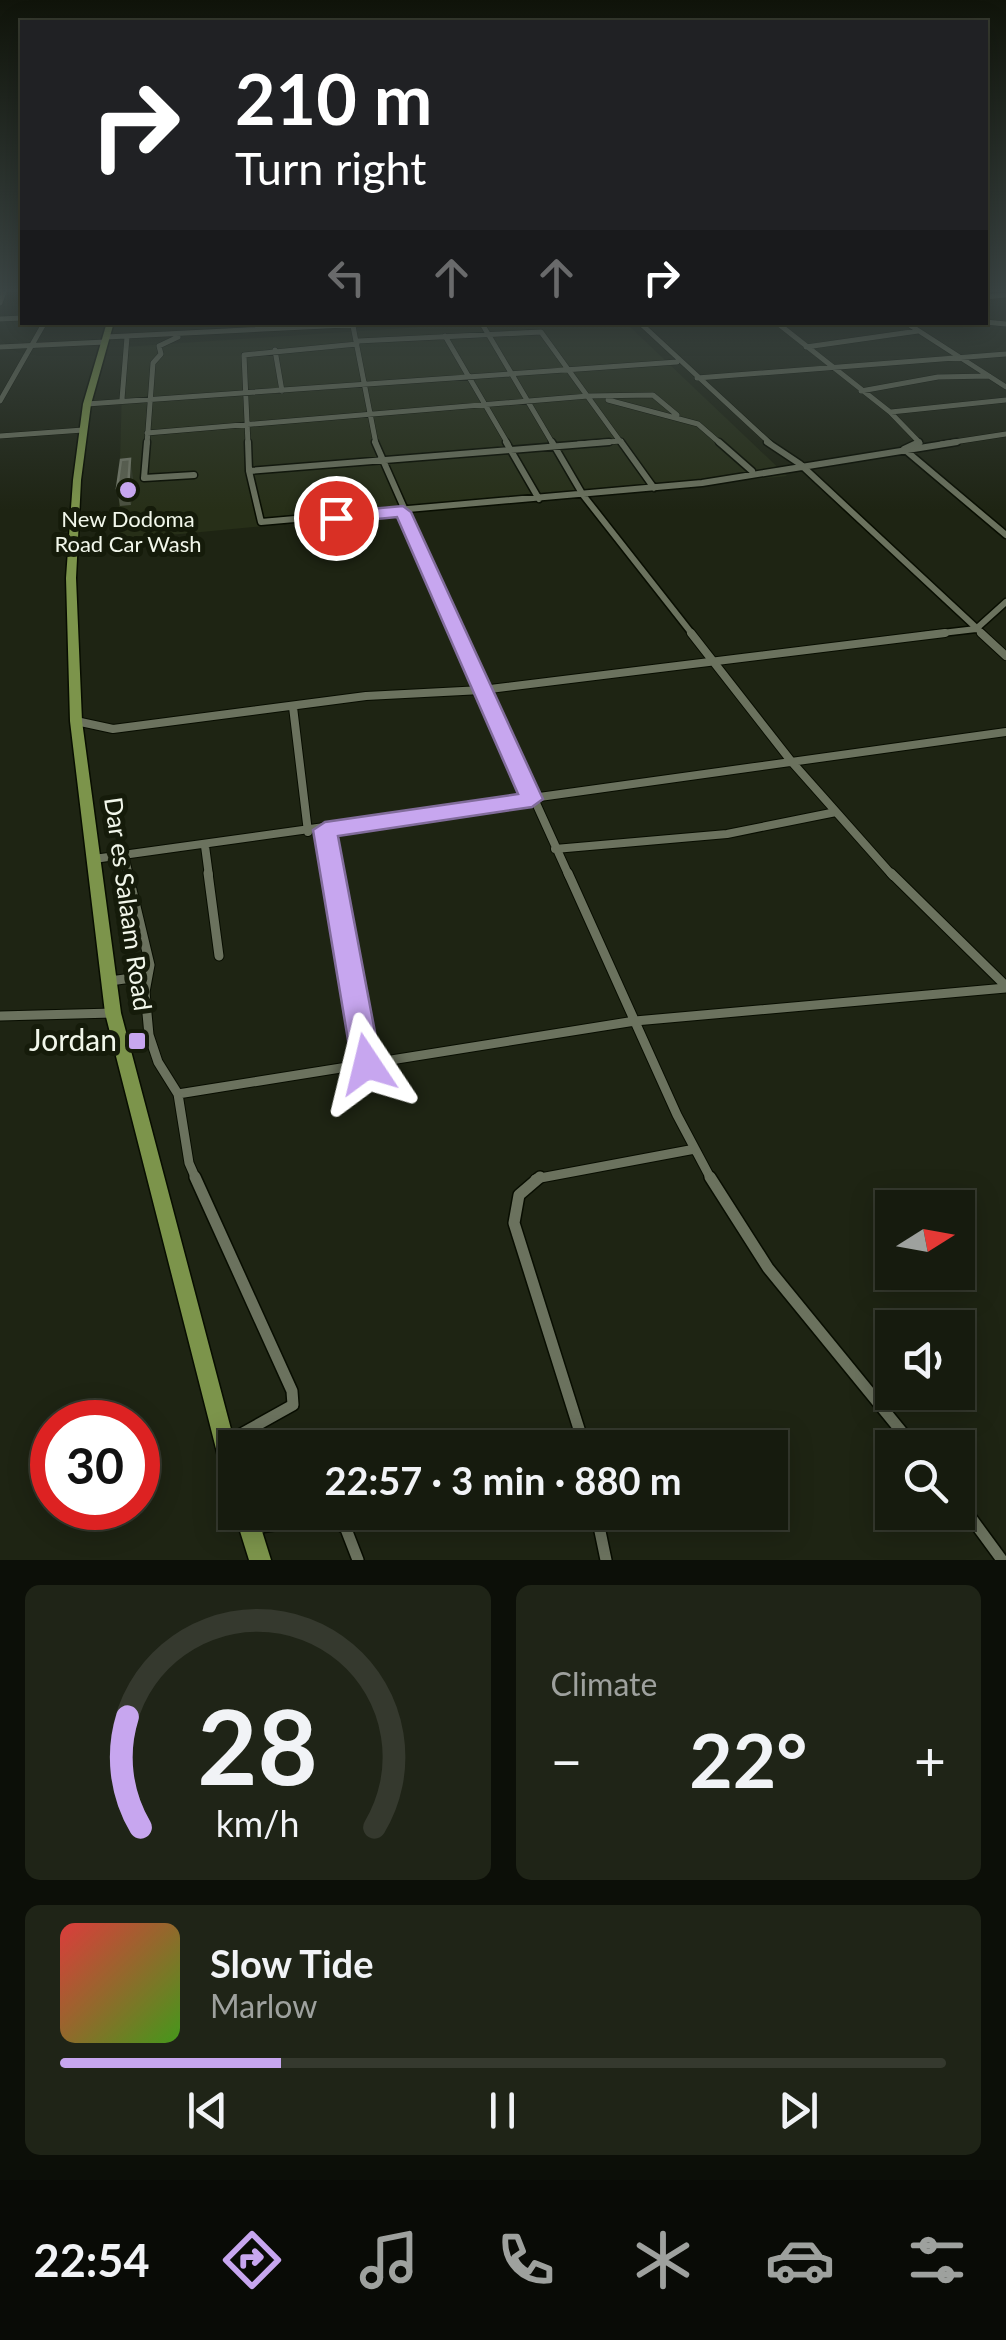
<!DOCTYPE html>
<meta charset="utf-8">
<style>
:root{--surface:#161b0e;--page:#1f2417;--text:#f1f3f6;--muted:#9ea19e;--line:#35392e;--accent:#c7a6ef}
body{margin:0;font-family:Lato,sans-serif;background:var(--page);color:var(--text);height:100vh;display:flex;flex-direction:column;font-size:38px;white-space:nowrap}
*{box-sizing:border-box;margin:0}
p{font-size:32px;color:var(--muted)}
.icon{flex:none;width:55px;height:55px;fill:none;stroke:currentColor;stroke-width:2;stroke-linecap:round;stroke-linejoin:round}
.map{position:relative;height:1560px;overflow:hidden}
.sheet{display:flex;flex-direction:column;gap:25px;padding:25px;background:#0c0f08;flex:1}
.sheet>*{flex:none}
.top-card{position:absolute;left:20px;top:20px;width:968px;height:305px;border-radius:0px;box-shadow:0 5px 25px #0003,0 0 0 2px var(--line);background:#202124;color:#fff;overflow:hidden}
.needle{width:65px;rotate:79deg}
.fabs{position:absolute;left:875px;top:1190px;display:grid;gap:20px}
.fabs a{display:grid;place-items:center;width:100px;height:100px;border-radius:0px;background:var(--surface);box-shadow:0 5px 25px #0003,0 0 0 2px var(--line);font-size:50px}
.speed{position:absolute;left:30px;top:1400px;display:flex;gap:20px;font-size:50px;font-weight:700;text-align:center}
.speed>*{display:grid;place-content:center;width:130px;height:130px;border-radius:50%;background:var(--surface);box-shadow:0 5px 25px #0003,0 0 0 2px var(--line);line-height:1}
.speed .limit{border:15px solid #d22;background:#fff;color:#111}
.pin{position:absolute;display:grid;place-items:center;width:85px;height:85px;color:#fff;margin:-42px;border:5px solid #fff;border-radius:50%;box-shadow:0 2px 10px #0007}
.me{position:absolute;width:110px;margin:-55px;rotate:350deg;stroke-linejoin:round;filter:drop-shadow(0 0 8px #0008)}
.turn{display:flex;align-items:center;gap:35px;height:210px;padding:0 50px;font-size:45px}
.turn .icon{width:130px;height:130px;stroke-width:2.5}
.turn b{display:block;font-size:70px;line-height:85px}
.lanes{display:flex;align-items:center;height:95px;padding:0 50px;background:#0003;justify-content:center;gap:50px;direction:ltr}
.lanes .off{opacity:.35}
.big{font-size:75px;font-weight:700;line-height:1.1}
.sheet .widget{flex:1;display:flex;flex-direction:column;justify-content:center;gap:15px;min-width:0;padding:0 35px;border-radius:15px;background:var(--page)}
.sheet .dial{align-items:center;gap:0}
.dial svg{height:260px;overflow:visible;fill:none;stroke:var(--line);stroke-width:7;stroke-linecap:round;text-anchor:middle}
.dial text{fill:var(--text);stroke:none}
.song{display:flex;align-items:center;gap:30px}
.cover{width:120px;height:120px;border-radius:15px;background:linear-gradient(135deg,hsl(0 70% 55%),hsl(100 70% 35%))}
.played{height:10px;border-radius:5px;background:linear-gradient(90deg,var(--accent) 25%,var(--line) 25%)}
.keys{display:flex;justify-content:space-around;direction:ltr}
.heat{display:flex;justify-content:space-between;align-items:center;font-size:55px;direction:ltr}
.sheet .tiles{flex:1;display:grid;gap:25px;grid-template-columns:1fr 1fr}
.widget:last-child{grid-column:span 2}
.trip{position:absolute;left:218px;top:1430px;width:570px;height:100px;border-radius:0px;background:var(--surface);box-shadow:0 5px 25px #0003,0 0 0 2px var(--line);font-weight:700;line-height:100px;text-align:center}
.menu{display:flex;height:160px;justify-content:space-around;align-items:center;background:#090b06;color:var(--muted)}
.menu .icon{width:70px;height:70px}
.menu .active{color:var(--accent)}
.menu b{font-size:45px;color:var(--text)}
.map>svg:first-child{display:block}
.built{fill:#272f18}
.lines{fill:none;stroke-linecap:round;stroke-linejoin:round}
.minor-far4-casing{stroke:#080d01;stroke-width:6}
.minor-far3-casing{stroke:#080d01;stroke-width:9}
.minor-far2-casing{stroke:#080d01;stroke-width:10}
.minor-far1-casing{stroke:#080d01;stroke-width:11}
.minor-casing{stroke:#080d01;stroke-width:14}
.tertiary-casing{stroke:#080d01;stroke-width:6}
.trunk-casing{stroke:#080d01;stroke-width:3}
.minor-far4{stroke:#6b725e;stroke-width:5}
.minor-far3{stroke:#6b725e;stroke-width:6}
.minor-far2{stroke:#6b725e;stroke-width:8}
.minor-far1{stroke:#6b725e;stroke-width:9}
.minor{stroke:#6b725e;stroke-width:11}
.tertiary{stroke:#6b725e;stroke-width:5}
.trunk{fill:#7c944b;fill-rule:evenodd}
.wall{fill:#4b5140}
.shaded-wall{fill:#313826}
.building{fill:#5d6352;stroke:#747a6a;stroke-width:2.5}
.route{fill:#c7a6ef;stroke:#816c9b;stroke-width:2.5}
.poi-dot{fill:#c7a6ef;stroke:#151b0a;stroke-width:4}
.labels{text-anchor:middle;stroke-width:10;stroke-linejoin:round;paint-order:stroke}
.far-poi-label{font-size:22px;fill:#f2f7eb;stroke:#151b0a}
.street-label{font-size:25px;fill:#f2f7eb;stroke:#151b0a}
.near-poi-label{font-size:30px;fill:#f2f7eb;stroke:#151b0a;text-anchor:end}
</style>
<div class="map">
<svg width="1006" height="1560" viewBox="0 0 1006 1560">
<rect width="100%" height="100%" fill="#1e2413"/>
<!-- built -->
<path class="built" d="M479,323H626L787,476L118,540L123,347Z"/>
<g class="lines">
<defs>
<path id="minor-far4" d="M985,297L1006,295
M0,303L4,292
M0,319L22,318
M481,322L553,444
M639,322L771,444
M776,322L890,412L920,443L916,444
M905,322L1006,387
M985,322L1006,324
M353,326L376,444
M445,336L508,444
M106,337L406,322
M358,341L541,332L622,444
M806,347L918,331
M275,350L282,391
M697,378L1006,354
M861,391L938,377L989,376
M122,399L127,337
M608,400L698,424L721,444
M0,401L45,322
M87,404L677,362
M891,412L1006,400
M147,433L588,396L653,395L677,415
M147,444L153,363L161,354L159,346L178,337
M248,444L244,355L357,344
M578,444L621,441
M941,444L1006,434"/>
<path id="minor-far3" d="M147,442L144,478L194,475
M248,442L249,471L261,522L702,483L957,442
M375,442L460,635
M506,442L539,499
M552,442L583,495L693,635
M621,442L654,488
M719,442L752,471
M767,442L800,464L984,635
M919,442L904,449L1006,535
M249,471L609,442
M925,635L976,629L1006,602"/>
<path id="minor-far2" d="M459,633L569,876
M691,633L791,761L893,876
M981,633L1006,656
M293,707L308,832
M76,721L113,729L366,696L482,690L945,633
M325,830L333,876
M205,846L209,876
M555,849L727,834L836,812
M124,855L129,876
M94,859L1006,732"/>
<path id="minor-far1" d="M128,873L150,965L145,992L149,1035L158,1062L178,1094L189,1163L196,1179
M208,873L219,956
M333,873L367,1064
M568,873L677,1115L711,1179
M891,873L1006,986
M110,981L146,976
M0,1016L113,1013
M178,1094L635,1021L1006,988
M535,1179L695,1149"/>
<path id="minor" d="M195,1177L292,1391L293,1405L225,1443
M540,1177L519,1195L514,1223L585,1448
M710,1177L768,1268L915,1448
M958,1500L1002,1560
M596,1512L606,1560
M253,1528L330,1517L346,1529L358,1560"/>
<path id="tertiary" d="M0,347L105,342
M0,436L83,430"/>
<path id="trunk" d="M107,322H114L91,404L81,480L76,578L82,721L121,1013L236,1448L235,1494L228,1491L225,1484L105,1013L70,721L66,578L73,480L83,404Z
M235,1511V1512H256L271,1560H249L234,1512Z"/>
</defs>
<!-- minor-far4 casing -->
<use href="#minor-far4" class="minor-far4-casing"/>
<!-- minor-far3 casing -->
<use href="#minor-far3" class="minor-far3-casing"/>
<!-- minor-far2 casing -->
<use href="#minor-far2" class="minor-far2-casing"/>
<!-- minor-far1 casing -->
<use href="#minor-far1" class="minor-far1-casing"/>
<!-- minor casing -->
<use href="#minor" class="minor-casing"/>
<!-- tertiary casing -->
<use href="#tertiary" class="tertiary-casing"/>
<!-- trunk casing -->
<use href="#trunk" class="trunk-casing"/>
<!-- minor-far4 -->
<use href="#minor-far4" class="minor-far4"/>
<!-- minor-far3 -->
<use href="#minor-far3" class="minor-far3"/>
<!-- minor-far2 -->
<use href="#minor-far2" class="minor-far2"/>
<!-- minor-far1 -->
<use href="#minor-far1" class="minor-far1"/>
<!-- minor -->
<use href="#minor" class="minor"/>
<!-- tertiary -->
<use href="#tertiary" class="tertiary"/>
<!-- trunk -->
<use href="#trunk" class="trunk"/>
</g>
<!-- wall -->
<path class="wall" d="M133,477L131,505L120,506L117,488Z"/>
<!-- shaded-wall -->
<path class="shaded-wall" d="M130,459L133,477L131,505L128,488Z"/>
<!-- building -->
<path class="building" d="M130,459L128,488H117L121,460Z"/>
<!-- sky -->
<linearGradient id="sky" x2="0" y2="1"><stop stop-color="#10140a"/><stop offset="0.57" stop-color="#3b4544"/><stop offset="1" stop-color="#3b4544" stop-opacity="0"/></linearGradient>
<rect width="1006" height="510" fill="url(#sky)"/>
<!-- route -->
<path class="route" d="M403,506L411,512L543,799L532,807L338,836L381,1064L377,1072H357L352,1064L313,830L325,822L518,794L397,517L336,523L327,518L336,512Z"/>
<!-- markers -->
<g class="poi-dot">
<circle cx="128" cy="490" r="10"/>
<rect x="127" y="1031" width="20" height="20" rx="5"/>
</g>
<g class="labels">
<!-- far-poi labels -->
<g class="far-poi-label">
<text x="128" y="527">New Dodoma<tspan x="128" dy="25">Road Car Wash</tspan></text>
</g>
<!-- street labels -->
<g class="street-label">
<text transform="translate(128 904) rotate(82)" y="9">Dar es Salaam Road</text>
</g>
<!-- near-poi labels -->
<g class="near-poi-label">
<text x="117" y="1051">Jordan</text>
</g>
</g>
</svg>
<div class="fabs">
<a><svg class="needle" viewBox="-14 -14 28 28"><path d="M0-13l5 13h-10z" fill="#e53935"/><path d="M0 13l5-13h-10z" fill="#9ea19e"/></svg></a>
<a><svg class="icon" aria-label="sound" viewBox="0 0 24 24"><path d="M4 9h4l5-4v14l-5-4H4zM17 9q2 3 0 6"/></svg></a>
<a><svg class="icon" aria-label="search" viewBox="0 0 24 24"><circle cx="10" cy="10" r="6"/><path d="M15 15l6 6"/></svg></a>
</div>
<div class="speed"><div class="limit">30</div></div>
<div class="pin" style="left:336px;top:518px;background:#d93025"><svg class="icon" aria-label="arrive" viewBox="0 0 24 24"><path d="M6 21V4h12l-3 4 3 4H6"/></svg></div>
<svg class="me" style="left:367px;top:1064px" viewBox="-20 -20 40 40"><path d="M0-17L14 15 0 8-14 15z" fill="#c7a6ef" stroke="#fff" stroke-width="4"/></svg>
<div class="trip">22:57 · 3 min · 880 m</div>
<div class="top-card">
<div class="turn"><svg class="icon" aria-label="right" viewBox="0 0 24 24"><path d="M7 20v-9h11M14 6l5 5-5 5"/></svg><div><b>210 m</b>Turn right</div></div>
<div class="lanes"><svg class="icon off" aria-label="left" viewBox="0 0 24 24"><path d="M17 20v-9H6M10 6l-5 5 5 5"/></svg><svg class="icon off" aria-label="ahead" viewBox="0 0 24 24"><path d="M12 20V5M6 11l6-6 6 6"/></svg><svg class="icon off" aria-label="ahead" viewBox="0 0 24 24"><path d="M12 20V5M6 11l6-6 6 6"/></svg><svg class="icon" aria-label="right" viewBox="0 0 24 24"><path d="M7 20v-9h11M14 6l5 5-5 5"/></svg></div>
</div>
</div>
<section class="sheet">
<div class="tiles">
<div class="widget dial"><svg viewBox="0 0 100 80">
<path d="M14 69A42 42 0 1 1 86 69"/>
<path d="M14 69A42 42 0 0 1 10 35" stroke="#c7a6ef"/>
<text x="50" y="56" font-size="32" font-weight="700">28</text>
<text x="50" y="72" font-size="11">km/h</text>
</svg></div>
<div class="widget"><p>Climate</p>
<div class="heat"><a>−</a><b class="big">22°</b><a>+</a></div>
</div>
<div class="widget">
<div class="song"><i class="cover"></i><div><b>Slow Tide</b><p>Marlow</p></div></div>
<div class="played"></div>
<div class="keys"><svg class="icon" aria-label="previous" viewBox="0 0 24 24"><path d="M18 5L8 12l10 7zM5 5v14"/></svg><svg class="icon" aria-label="pause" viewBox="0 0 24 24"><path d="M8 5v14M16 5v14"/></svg><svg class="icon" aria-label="next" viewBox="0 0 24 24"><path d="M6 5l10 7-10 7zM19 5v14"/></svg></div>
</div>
</div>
</section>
<nav class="menu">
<b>22:54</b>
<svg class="icon active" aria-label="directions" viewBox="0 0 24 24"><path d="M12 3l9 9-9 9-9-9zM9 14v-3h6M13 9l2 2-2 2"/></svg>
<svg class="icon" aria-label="music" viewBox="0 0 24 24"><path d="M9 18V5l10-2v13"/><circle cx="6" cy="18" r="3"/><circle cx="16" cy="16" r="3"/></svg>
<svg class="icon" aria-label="phone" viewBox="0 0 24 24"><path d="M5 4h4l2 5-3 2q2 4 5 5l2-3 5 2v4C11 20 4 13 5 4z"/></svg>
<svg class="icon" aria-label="climate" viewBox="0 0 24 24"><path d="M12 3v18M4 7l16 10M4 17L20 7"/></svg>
<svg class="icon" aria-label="car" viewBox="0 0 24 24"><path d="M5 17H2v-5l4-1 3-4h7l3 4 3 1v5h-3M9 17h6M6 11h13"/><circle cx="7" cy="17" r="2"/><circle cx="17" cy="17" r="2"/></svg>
<svg class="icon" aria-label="filters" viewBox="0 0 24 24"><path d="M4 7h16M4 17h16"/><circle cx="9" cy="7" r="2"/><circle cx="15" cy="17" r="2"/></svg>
</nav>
